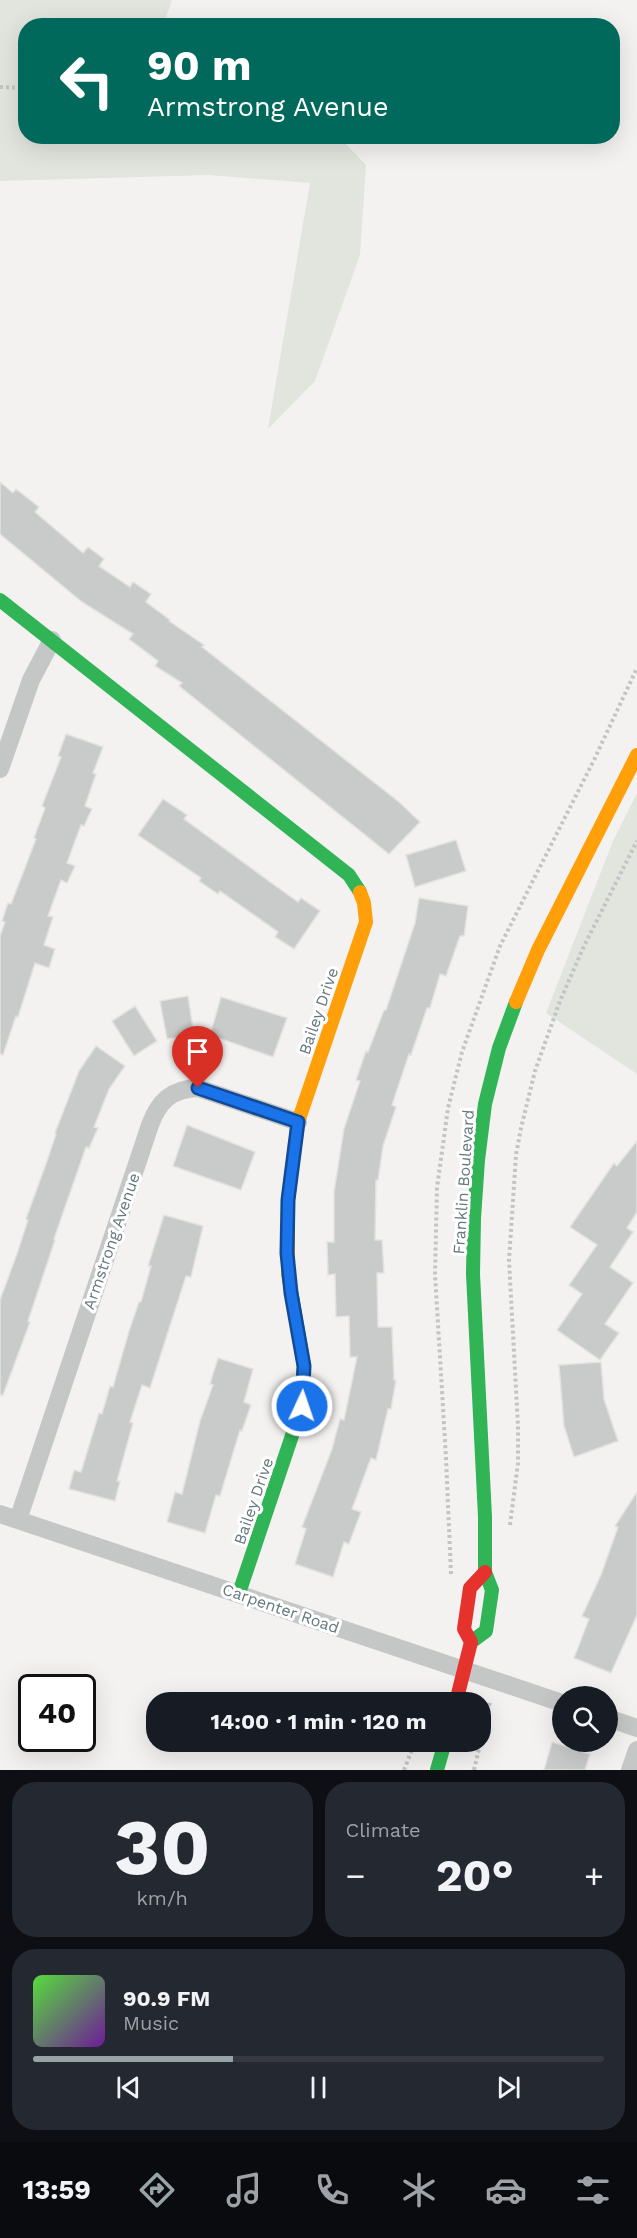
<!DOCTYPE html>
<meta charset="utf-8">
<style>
:root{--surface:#171b24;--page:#242831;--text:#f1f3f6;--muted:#9ea1a6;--line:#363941;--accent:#97a3a7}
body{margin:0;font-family:"Work Sans",sans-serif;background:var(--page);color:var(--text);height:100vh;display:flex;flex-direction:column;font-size:22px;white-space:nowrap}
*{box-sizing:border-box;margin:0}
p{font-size:20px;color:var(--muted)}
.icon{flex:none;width:33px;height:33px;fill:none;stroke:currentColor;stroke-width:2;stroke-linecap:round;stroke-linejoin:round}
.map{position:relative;height:1770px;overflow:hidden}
.side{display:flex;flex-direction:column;gap:12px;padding:12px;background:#0d0f14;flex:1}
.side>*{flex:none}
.guide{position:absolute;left:18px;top:18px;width:602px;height:126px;border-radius:24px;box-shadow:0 6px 24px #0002;background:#00695c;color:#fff;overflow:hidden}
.tools{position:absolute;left:552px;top:1686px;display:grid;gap:12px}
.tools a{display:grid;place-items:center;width:66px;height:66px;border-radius:50%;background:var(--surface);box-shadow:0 6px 24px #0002;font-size:30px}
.speed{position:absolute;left:18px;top:1674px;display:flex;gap:12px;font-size:30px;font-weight:700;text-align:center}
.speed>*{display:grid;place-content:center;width:78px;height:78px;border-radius:50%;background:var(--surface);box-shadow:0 6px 24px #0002;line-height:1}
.speed .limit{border:3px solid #111;border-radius:9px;background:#fff;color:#111}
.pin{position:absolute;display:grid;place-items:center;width:51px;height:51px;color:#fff;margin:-62px -26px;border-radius:50% 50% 50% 0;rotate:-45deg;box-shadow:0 0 6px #0007}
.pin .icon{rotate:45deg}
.me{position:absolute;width:66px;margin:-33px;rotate:3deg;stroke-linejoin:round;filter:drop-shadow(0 0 4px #0008)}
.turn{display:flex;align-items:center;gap:21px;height:126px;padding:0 30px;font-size:27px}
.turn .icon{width:78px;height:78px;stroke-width:2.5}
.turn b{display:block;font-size:42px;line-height:51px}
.big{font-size:45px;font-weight:700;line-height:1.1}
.side .widget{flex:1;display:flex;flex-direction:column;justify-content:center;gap:9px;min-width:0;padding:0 21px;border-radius:24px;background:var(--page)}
.side .dial{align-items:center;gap:0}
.dial b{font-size:78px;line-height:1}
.song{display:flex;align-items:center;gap:18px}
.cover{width:72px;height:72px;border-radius:9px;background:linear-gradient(135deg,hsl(110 70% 55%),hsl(280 70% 35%))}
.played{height:6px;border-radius:3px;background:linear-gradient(90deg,var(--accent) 35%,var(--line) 35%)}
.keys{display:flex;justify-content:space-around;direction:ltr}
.heat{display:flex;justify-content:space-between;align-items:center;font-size:33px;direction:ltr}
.side .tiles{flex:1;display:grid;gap:12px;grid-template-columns:1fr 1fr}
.widget:last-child{grid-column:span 2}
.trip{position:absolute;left:146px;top:1692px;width:345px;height:60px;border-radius:24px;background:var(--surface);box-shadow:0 6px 24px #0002;font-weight:700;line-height:60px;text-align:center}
.dock{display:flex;height:96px;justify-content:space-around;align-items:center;background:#090b0e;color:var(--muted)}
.dock .icon{width:42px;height:42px}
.dock .active{color:var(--accent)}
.dock b{font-size:27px;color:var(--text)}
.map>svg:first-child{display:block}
.green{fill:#e2e4de}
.building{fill:#c9caca;stroke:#e2e2e1;stroke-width:1.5}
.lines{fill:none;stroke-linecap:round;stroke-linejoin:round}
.path{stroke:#c3c4c5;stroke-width:4;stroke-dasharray:3 3;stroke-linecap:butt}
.street{stroke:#c5c7c7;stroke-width:18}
.fast{stroke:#30b455;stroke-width:14}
.slow{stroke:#ff9f0a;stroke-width:14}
.jam{stroke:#e5322d;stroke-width:14}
.route-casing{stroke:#114b97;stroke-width:15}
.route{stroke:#1a73e8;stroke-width:10}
.labels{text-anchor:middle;stroke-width:6;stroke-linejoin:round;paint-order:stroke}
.street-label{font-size:16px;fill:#65787f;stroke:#fff}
</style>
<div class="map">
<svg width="637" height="1770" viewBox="0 0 637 1770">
<rect width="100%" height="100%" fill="#f3f2f1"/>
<!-- green -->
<path class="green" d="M0,0H172L165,20L167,25L26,26V136L339,137L366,165L360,255L315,381L268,429L310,183L208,175L0,181Z
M637,793V1074L546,1013L613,841Z"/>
<!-- building -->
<path class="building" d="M0,482L13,493L16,489L39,507L35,512L83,553L88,547L104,559L99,566L130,587L133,582L151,594L146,602L170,620L169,621L204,645L202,647L399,802L420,822L389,854L179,686L182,683L155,666L158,661L129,639L133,634L82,602L0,534Z
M66,734L103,747L93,773L96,774L85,806L92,809L84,826L81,825L67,863L75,866L67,883L61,880L48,916L53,917L44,945L55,949L49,968L35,963L18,1017L16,1016L3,1055L0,1054V936L5,922L2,921L8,903L11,904L36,839L34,838L45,808L42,806L61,757L58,756Z
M163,799L187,815L184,819L266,879L298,902L301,898L320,911L294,949L275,937L278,932L220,891L218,894L199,881L201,878L138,835Z
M456,840L466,871L415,887L406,855Z
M419,898L468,906L464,936H460L446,976L440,974L430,1008H427L411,1055L409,1054L392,1105L396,1107L383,1146L378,1180H376L375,1240H382L384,1273H377L378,1327H392L394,1380H396L391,1409H388L376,1460L371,1458L352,1509L361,1512L349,1544L344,1542L333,1577L295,1564L306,1529L302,1527L332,1449L340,1419L344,1420L357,1357H350L349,1316L336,1317L335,1274L328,1275L327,1242H334V1192L344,1129L360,1081L356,1080L366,1051L368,1052L384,1010H386L415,923Z
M188,996L194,1035L167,1039L160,1001Z
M221,997L287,1018L273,1057L210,1035Z
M135,1006L157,1041L134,1056L112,1021Z
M96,1046L125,1066L109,1089L94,1127L98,1128L89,1148L86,1147L54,1239L55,1240L28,1321L30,1322L3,1395H0V1300L18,1251L28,1220L26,1219L47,1161L56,1134L55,1133L79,1071Z
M187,1125L255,1152L241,1190L173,1166Z
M637,1141V1212L627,1228L633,1232L610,1267L633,1283L605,1324L619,1333L600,1360L557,1330L582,1294L569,1285L597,1245L570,1227L614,1163L617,1166Z
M164,1215L203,1226L191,1277L186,1276L150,1388L142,1385L130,1422L133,1423L117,1481H120L115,1501L69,1489L74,1470L81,1472L99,1413L102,1414L110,1386L113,1387L129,1331L139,1302H141L151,1266H148Z
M218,1358L253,1369L244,1402L251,1405L242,1431L240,1430L220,1496L216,1495L205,1533L167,1522L175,1492L182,1494L200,1421L213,1385L210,1384Z
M601,1362L604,1399L618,1441L574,1457L564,1426L559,1365Z
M637,1492V1615L611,1673L574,1658L589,1619L582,1616L601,1575L618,1527L615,1526Z
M552,1742L590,1754L585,1770H544Z"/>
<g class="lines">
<!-- path -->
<path class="path" d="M0,87L26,88
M510,1525L518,1463V1426L509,1260L516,1155L521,1128L535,1071L560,1001L584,946L637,841
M451,1574L446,1458L435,1274L437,1188L448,1108L462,1052L500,946L594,760L637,668
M404,1770L415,1742
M474,1770L490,1702"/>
<!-- street -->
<path class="street" d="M0,769L31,680L52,640
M0,1514L562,1703
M18,1520L150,1125C159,1101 171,1089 198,1088L298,1122
M608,1718L637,1728
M630,1770L637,1750"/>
<!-- fast -->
<path class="fast" d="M0,600L349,875L360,892
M239,1593L302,1406L304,1366L288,1273
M471,1642L486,1631L492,1590L485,1572V1517L473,1274L474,1218L478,1160L485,1104L499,1048L516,1002
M437,1770L445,1742"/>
<!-- slow -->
<path class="slow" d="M516,1002L538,950L637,755
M288,1273V1200L298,1122L366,922L364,903L360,892"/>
<!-- jam -->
<path class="jam" d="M456,1702L471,1642L464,1629L470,1588L485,1572"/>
</g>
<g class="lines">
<defs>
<path id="route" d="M198,1088L298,1122L288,1200L287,1253L291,1293L304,1366L302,1406"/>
</defs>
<!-- route casing -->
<use href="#route" class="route-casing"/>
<!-- route -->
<use href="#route" class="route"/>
</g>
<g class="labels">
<!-- street labels -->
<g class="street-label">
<text transform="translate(318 1011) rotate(-71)" y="6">Bailey Drive</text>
<text transform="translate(463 1182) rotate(-86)" y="6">Franklin Boulevard</text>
<text transform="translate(111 1241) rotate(-71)" y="6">Armstrong Avenue</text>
<text transform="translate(253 1501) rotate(-71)" y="6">Bailey Drive</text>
<text transform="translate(281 1608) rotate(19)" y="6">Carpenter Road</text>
</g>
</g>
</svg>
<div class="tools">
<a><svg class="icon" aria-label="search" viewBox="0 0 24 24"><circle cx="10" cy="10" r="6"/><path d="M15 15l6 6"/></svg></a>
</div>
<div class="speed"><div class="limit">40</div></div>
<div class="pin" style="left:198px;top:1088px;background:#d93025"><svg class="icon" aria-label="arrive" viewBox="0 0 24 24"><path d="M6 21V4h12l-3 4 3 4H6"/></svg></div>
<svg class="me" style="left:302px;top:1406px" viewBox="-20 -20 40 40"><circle r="17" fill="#1a73e8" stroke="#fff" stroke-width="3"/><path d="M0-11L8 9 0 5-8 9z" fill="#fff"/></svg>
<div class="trip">14:00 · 1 min · 120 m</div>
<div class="guide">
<div class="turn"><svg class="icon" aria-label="left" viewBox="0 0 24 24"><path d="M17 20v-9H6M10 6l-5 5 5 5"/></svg><div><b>90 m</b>Armstrong Avenue</div></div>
</div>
</div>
<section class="side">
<div class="tiles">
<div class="widget dial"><b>30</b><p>km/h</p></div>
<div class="widget"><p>Climate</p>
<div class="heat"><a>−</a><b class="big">20°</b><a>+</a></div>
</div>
<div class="widget">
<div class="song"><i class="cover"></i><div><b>90.9 FM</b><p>Music</p></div></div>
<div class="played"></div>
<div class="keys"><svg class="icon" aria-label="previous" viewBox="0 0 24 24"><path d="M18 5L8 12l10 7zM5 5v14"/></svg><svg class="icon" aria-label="pause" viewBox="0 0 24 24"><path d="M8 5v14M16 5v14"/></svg><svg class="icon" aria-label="next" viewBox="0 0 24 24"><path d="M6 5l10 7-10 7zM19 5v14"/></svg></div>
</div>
</div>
</section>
<nav class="dock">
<b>13:59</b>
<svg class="icon active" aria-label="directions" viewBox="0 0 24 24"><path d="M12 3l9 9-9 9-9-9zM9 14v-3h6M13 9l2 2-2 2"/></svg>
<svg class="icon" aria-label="music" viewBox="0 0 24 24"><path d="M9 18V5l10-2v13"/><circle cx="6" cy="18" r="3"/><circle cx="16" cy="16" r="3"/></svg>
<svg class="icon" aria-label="phone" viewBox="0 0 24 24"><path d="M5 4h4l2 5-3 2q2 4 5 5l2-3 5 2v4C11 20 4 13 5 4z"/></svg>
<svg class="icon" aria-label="climate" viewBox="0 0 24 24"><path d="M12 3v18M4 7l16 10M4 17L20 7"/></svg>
<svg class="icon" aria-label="car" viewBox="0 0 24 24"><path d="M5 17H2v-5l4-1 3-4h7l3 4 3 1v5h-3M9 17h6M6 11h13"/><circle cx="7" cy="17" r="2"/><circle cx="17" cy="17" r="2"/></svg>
<svg class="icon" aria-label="filters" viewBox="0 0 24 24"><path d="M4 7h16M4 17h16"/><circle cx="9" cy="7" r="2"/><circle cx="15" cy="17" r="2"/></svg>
</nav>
